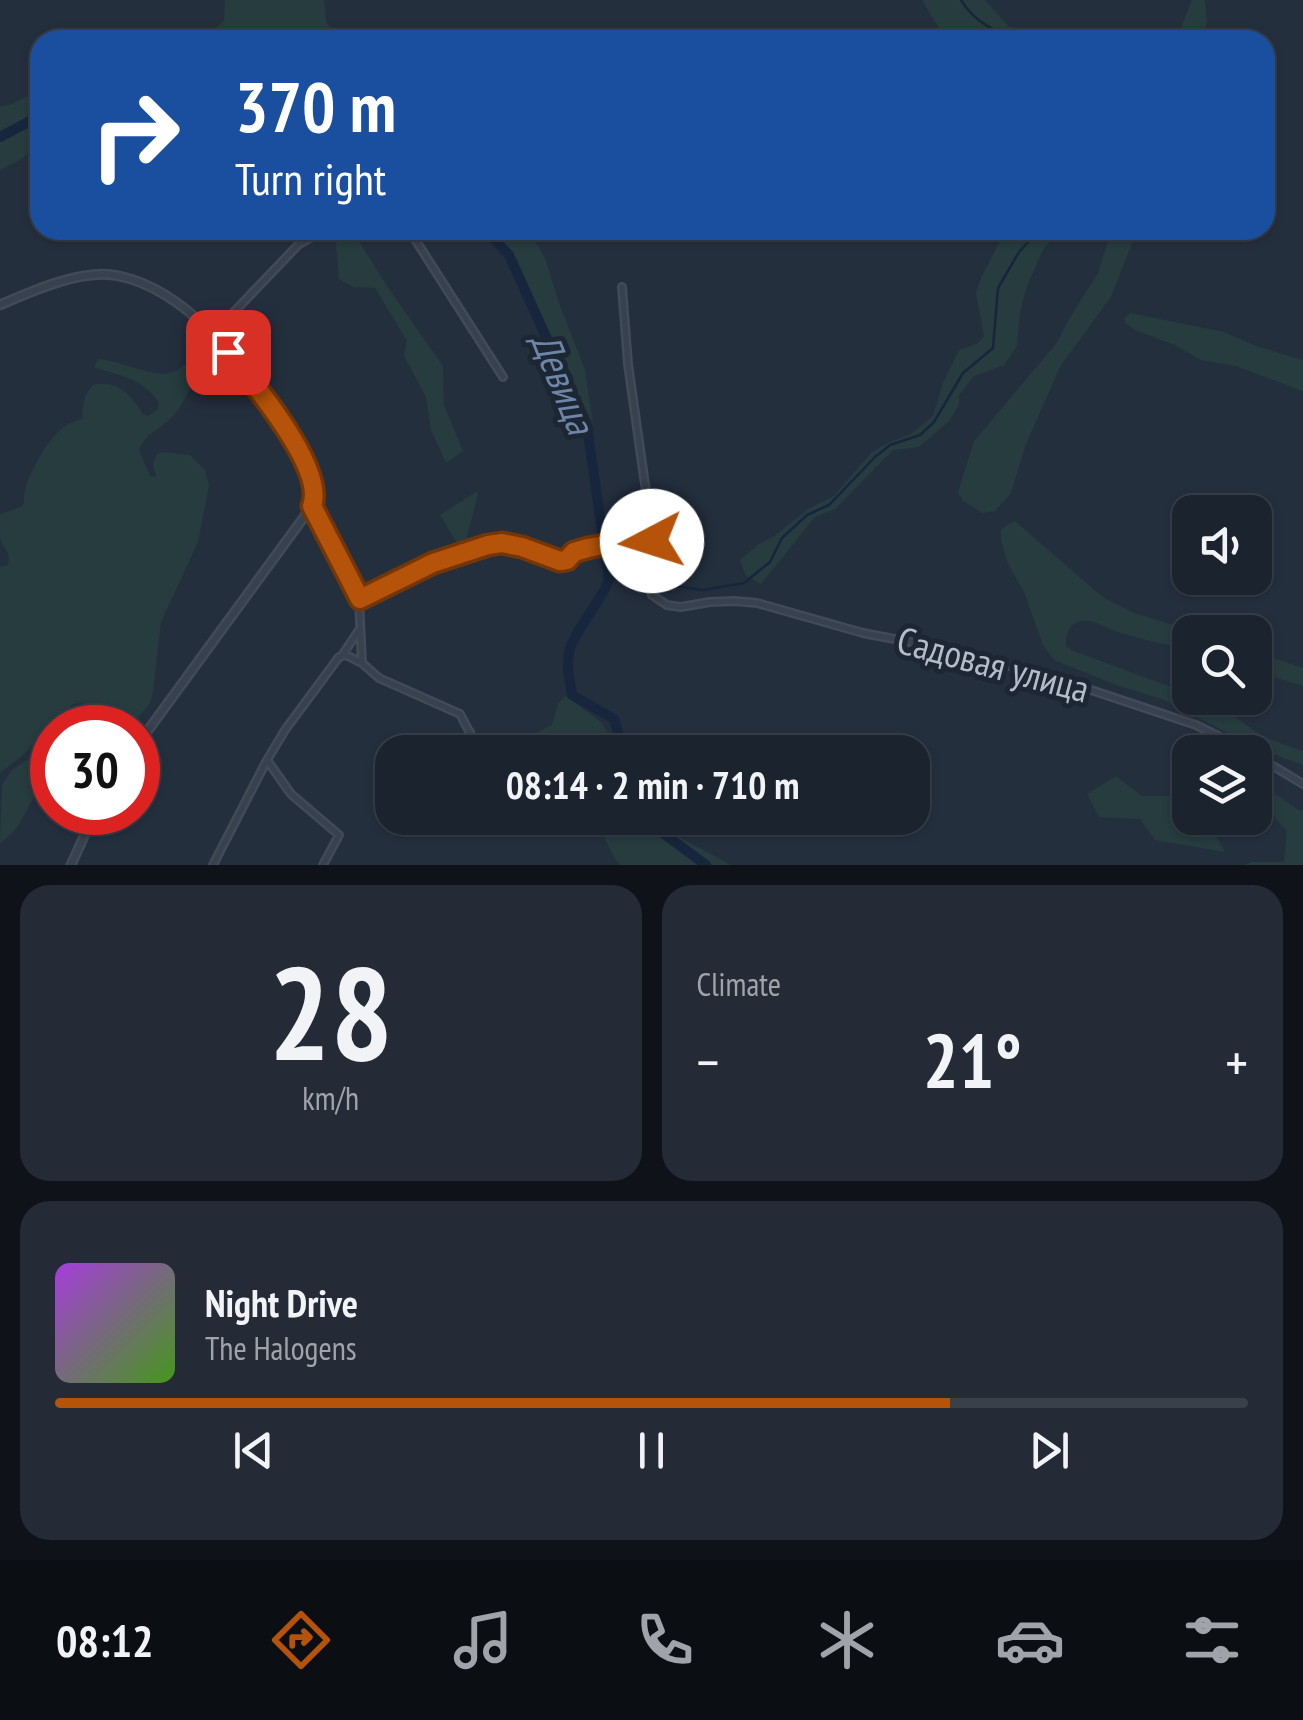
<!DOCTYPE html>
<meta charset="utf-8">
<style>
:root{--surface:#1b232e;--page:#242b36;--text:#f1f3f6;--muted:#a0a4aa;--line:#39404a;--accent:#b45309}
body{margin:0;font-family:"PT Sans Narrow",sans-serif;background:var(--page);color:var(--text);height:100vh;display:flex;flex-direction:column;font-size:38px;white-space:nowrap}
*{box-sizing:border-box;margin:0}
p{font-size:32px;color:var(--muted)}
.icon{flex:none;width:55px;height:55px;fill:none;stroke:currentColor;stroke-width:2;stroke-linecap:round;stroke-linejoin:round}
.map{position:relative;height:865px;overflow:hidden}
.panel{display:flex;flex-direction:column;gap:20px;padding:20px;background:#0f1319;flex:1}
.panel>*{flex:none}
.hud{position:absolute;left:30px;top:30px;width:1245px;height:210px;border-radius:30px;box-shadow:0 2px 8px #0004,0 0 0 2px var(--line);background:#1a4fa0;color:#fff;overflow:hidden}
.controls{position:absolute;left:1172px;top:495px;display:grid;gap:20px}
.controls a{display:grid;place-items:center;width:100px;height:100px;border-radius:20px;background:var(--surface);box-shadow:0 2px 8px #0004,0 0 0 2px var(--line);font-size:50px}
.speed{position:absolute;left:30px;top:705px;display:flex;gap:20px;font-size:50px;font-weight:700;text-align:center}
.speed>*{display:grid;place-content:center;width:130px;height:130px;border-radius:50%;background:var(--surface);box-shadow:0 2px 8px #0004,0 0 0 2px var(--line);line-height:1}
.speed .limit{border:15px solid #d22;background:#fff;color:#111}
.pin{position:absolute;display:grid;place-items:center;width:85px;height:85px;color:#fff;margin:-42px;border-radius:20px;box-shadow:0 5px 15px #0006}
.me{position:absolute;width:110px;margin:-55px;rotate:265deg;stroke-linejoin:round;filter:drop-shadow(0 0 8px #0008)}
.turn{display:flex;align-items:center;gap:35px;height:210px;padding:0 40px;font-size:45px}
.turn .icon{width:130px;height:130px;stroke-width:2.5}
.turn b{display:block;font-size:70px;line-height:85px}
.big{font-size:75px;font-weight:600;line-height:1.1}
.panel .widget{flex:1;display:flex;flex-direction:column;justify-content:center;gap:15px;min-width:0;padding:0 35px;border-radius:30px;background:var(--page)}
.panel .dial{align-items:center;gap:0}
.dial b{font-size:130px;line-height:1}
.song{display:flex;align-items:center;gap:30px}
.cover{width:120px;height:120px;border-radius:15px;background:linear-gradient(135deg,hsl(280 70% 55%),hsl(100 70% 35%))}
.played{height:10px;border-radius:5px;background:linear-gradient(90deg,var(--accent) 75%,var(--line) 75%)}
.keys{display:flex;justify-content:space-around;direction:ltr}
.heat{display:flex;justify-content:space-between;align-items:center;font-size:55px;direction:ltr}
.panel .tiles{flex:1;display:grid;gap:20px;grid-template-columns:1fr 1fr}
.widget:last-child{grid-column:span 2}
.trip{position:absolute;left:375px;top:735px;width:555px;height:100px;border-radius:30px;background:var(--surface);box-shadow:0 2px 8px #0004,0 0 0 2px var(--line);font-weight:600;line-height:100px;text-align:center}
.dock{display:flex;height:160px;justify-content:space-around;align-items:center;background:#0b0e12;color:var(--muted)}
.dock .icon{width:70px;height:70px}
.dock .active{color:var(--accent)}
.dock b{font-size:45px;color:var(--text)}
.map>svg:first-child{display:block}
.green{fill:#263c3f}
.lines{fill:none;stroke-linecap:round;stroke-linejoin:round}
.stream{stroke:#17263c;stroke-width:2.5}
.river{stroke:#17263c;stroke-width:10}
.minor-casing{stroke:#414a57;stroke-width:10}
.tertiary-casing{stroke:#414a57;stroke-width:11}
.minor{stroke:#38414e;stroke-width:5}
.tertiary{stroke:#38414e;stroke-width:6}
.route-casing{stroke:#753606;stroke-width:25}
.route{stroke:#b45309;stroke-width:18}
.labels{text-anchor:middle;stroke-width:10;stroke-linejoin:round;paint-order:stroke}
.street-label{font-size:38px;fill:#b4bcc9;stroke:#1d2633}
.water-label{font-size:40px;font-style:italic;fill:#6d86a8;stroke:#1d2633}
</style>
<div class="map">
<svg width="1303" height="865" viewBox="0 0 1303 865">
<rect width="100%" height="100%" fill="#242f3e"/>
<!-- green -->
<path class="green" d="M225,0H324L326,22L342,40H186L216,28L224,21Z
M922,0H985L1009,27L1065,40H946Z
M1192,0H1205L1207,22L1201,40H1176Z
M40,90V144L23,158L0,170V107L12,104Z
M339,230L353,232L389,289L443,366L444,405L463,451L446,463L431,430L426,397L404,356L407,341L375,288L353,287L339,279L335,233Z
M491,230H529L545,258L559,303L585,370L593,423Z
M1018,230H1059L1043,250L1027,286L1020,312L1017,346L1004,365L974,376L959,395V405L949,421L919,447L893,450L835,509L815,517L761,584L746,576L740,560L759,544L773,537L808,509L834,496L871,453L888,443L911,434L933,416L943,383L959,350L977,344L984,336L976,293L981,278L1000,241L1014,238Z
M1111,230H1137L1111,297L1061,365L1026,444L1011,493L995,511L982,513L963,501L958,492L974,441L1056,344L1069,319L1098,273Z
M1130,313L1224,332L1256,346L1303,360V391L1236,366L1201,360L1175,345L1137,331L1125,323L1124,318Z
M199,333C218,339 238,369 246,387L244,390H240L217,367C192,371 189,399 174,415C162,429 146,432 139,450L150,476L155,477L156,475L153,465L157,454L163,452L190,455L205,470L209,485L198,542L161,622L153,691L150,703L139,717L115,728C98,723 95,699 73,704L24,754L0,773V567L8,565C12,551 2,549 0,538C0,531 0,521 0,514L21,507L24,503C22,482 48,436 67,425C72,422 77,421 82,419C83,405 83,395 93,385C118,379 131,395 143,414L148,416L158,409L159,403C144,379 122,376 96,368L94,366L98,359C120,360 152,378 170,373C180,370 189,361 197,354L196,340Z
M479,490L463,553L440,515Z
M1012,522H1016L1104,598L1134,613L1197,632H1190V651C1164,643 1137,639 1112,630C1102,626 1093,619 1082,621C1069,623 1066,634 1066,645L1071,650L1190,694V698C1220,698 1239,723 1264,736C1276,742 1290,747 1303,751V765L1259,749L1162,699L1119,686L1054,660L1043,645L1024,592L1008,564L1001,541V529Z
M1255,652L1303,668V686L1255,671Z
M566,696L601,722L620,752H532L529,746L532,735L552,725L558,704Z
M52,732V797H34L16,829L0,844L2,785L11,771L31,757Z
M1116,776L1142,796H1190V818H1218L1208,822L1225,852L1155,840L1140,819L1099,817L1087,794Z
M1263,785L1300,811L1303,809V865H1244L1251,862H1284L1287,831L1267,809Z
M583,818H661L670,832L731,865H620C604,845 609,833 583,818Z"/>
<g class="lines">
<!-- stream -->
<path class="stream" d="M961,0C975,23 996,32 1020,40
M609,579L639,581
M657,588L673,586L703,590L744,583L770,562L782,538L807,515L829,505L875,457L890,445L920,435L934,422L963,373L993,348L998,288L1019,252L1039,230"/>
<!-- river -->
<path class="river" d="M0,137L40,116
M486,230L509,255L587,427L609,579C600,606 568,635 568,661C567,672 571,684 572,695L614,719L622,745L618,752
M645,818L652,825L706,865"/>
<defs>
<path id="minor" d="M409,230L503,377
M622,287L628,364L653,541V570L650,589L652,595L667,605L681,607L710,602L734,601L757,603L863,633L931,646L989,663L1028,669L1196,725L1250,752
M211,332L232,314L299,244L325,230
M312,506L359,599L362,663L379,678L460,714L480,752
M359,599L433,563L488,545L501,543L522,547L560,561L567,560L574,552L588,548L619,542L653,541
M343,654L359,630
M457,752L470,732
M1255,755L1303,784
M267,760L291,794L339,835L323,865
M213,865L267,760L285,730L339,657L346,655L360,662"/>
<path id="tertiary" d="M0,305C32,291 83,268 119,276C153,283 185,306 210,331C237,358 312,455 315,491C316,499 315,499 312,506L138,744
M71,865L95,812"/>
</defs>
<!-- minor casing -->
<use href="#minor" class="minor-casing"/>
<!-- tertiary casing -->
<use href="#tertiary" class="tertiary-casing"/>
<!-- minor -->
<use href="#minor" class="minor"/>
<!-- tertiary -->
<use href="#tertiary" class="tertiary"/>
</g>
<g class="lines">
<defs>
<path id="route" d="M228,352C252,381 326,469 312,506L360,599L433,563L488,545L502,543L522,547L560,561L567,560L574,552L588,548L619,542L652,541"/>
</defs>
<!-- route casing -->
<use href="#route" class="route-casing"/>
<!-- route -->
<use href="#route" class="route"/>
</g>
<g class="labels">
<!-- street labels -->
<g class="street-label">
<text transform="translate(993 665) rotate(15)" y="13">Садовая улица</text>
</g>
<!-- water labels -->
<g class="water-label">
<text transform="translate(563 383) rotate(68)" y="14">Девица</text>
</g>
</g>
</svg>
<div class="controls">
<a><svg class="icon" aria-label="sound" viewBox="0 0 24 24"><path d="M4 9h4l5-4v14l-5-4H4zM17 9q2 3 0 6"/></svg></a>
<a><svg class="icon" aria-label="search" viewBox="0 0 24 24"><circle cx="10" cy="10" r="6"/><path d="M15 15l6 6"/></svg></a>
<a><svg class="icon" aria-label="layers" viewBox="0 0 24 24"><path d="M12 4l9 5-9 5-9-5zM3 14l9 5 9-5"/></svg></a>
</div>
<div class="speed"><div class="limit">30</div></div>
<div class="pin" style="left:228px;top:352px;background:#d93025"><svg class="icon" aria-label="arrive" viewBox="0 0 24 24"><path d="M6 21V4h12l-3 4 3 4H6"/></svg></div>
<svg class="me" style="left:652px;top:541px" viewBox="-20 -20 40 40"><circle r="19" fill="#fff"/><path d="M0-13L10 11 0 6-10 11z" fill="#b45309"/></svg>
<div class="trip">08:14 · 2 min · 710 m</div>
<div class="hud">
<div class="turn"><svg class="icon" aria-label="right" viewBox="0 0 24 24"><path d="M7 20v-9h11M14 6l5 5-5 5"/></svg><div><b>370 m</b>Turn right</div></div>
</div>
</div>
<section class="panel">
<div class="tiles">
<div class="widget dial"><b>28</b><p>km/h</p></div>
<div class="widget"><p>Climate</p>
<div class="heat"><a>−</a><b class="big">21°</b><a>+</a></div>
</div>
<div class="widget">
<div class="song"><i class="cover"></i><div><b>Night Drive</b><p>The Halogens</p></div></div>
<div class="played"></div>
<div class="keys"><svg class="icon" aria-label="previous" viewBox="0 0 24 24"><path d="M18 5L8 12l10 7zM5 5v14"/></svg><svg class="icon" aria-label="pause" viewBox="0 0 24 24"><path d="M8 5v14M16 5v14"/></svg><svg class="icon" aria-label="next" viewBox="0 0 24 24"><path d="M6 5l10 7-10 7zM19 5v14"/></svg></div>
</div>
</div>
</section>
<nav class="dock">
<b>08:12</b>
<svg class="icon active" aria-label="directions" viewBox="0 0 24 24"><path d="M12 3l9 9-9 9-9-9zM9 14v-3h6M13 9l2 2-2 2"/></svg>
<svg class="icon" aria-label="music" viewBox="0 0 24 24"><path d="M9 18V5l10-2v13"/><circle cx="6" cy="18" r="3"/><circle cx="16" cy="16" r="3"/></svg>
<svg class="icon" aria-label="phone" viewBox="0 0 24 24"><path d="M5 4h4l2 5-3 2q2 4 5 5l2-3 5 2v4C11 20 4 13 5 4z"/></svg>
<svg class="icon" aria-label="climate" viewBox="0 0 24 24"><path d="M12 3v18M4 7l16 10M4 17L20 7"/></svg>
<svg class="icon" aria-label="car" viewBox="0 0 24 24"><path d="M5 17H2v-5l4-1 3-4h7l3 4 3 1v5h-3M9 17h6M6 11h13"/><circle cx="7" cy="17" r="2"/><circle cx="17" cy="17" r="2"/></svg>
<svg class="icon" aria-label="filters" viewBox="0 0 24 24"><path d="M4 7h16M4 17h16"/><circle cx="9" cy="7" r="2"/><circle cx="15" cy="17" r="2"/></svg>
</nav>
